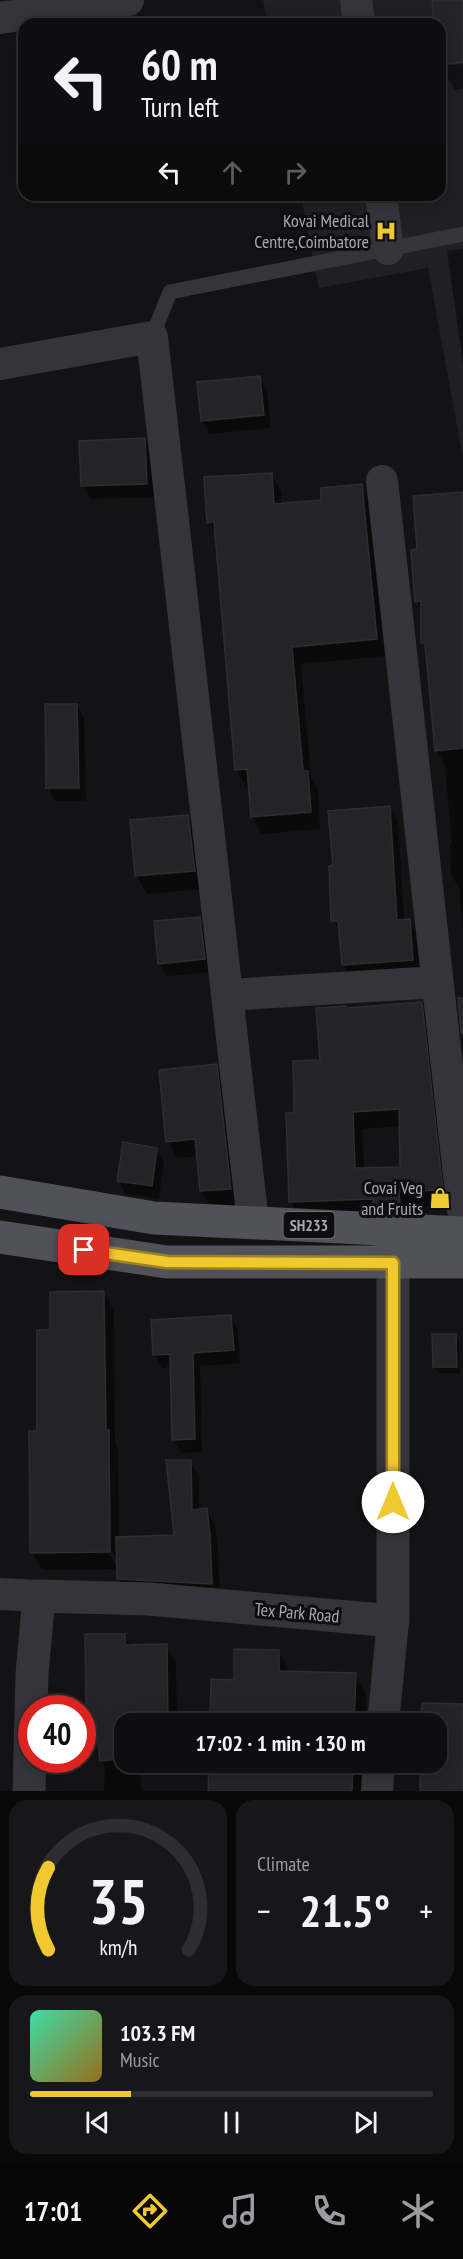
<!DOCTYPE html>
<meta charset="utf-8">
<style>
:root{--surface:#0e0e10;--page:#171719;--text:#f1f3f6;--muted:#9b9c9f;--line:#2e2e30;--accent:#f0c830}
body{margin:0;font-family:"PT Sans Narrow",sans-serif;background:var(--page);color:var(--text);height:100vh;display:flex;flex-direction:column;font-size:22px;white-space:nowrap}
*{box-sizing:border-box;margin:0}
p{font-size:20px;color:var(--muted)}
.icon{flex:none;width:33px;height:33px;fill:none;stroke:currentColor;stroke-width:2;stroke-linecap:round;stroke-linejoin:round}
.map{position:relative;height:1791px;overflow:hidden}
.side{display:flex;flex-direction:column;gap:9px;padding:9px;background:#080809;flex:1}
.side>*{flex:none}
.top-card{position:absolute;left:18px;top:18px;width:428px;height:183px;border-radius:18px;box-shadow:0 3px 15px #0003,0 0 0 2px var(--line);background:#0e0e10;color:var(--text);overflow:hidden}
.speed{position:absolute;left:18px;top:1695px;display:flex;gap:12px;font-size:30px;font-weight:700;text-align:center}
.speed>*{display:grid;place-content:center;width:78px;height:78px;border-radius:50%;background:var(--surface);box-shadow:0 3px 15px #0003,0 0 0 2px var(--line);line-height:1}
.speed .limit{border:9px solid #d22;background:#fff;color:#111}
.pin{position:absolute;display:grid;place-items:center;width:51px;height:51px;color:#fff;margin:-26px;border-radius:12px;box-shadow:0 3px 9px #0006}
.me{position:absolute;width:66px;margin:-33px;rotate:0deg;stroke-linejoin:round;filter:drop-shadow(0 0 4px #0008)}
.turn{display:flex;align-items:center;gap:21px;height:126px;padding:0 24px;font-size:27px}
.turn .icon{width:78px;height:78px;stroke-width:2.5}
.turn b{display:block;font-size:42px;line-height:51px}
.lanes{display:flex;align-items:center;height:57px;padding:0 24px;background:#0003;justify-content:center;gap:30px;direction:ltr}
.lanes .off{opacity:.35}
.big{font-size:45px;font-weight:800;line-height:1.1}
.side .card{flex:1;display:flex;flex-direction:column;justify-content:center;gap:9px;min-width:0;padding:0 21px;border-radius:18px;background:var(--page)}
.side .dial{align-items:center;gap:0}
.dial svg{height:156px;overflow:visible;fill:none;stroke:var(--line);stroke-width:7;stroke-linecap:round;text-anchor:middle}
.dial text{fill:var(--text);stroke:none}
.song{display:flex;align-items:center;gap:18px}
.cover{width:72px;height:72px;border-radius:9px;background:linear-gradient(135deg,hsl(160 70% 55%),hsl(40 70% 35%))}
.played{height:6px;border-radius:3px;background:linear-gradient(90deg,var(--accent) 25%,var(--line) 25%)}
.keys{display:flex;justify-content:space-around;direction:ltr}
.heat{display:flex;justify-content:space-between;align-items:center;font-size:33px;direction:ltr}
.side .tiles{flex:1;display:grid;gap:9px;grid-template-columns:1fr 1fr}
.card:last-child{grid-column:span 2}
.trip{position:absolute;left:114px;top:1713px;width:333px;height:60px;border-radius:18px;background:var(--surface);box-shadow:0 3px 15px #0003,0 0 0 2px var(--line);font-weight:800;line-height:60px;text-align:center}
.tab-bar{display:flex;height:96px;justify-content:space-around;align-items:center;background:#060606;color:var(--muted)}
.tab-bar .icon{width:42px;height:42px}
.tab-bar .on{color:var(--accent)}
.tab-bar b{font-size:27px;color:var(--text)}
.map>svg:first-child{display:block}
.built{fill:#201f22}
.shadow{fill:#0007;fill-rule:evenodd}
.building{fill:#242326;stroke:#2e2d31;stroke-width:1.5;fill-rule:evenodd}
.lines{fill:none;stroke-linecap:round;stroke-linejoin:round}
.service{stroke:#34343a;stroke-width:15}
.minor{stroke:#34343a;stroke-width:32}
.tertiary{stroke:#34343a;stroke-width:33}
.primary{stroke:#505159;stroke-width:33}
.route-casing{stroke:#9c821f;stroke-width:15}
.route{stroke:#f0c830;stroke-width:10}
.labels{text-anchor:middle;stroke-width:6;stroke-linejoin:round;paint-order:stroke}
.shield{fill:#0e0e10;stroke:#787a84;stroke-width:1.5}
.shield-label{font-size:16px;font-weight:bold;fill:#a5a8b5}
.poi-label{font-size:18px;fill:#a5a8b5;stroke:#0e0e10;text-anchor:end}
.street-label{font-size:18px;fill:#a5a8b5;stroke:#0e0e10}
</style>
<div class="map">
<svg width="463" height="1791" viewBox="0 0 463 1791">
<rect width="100%" height="100%" fill="#131315"/>
<!-- built -->
<path class="built" d="M263,0H463V458L428,268L319,288L301,195H440V24H268Z"/>
<!-- shadow -->
<path class="shadow" d="M433,0H463V61L450,62V65L463,64V89L455,90L440,64V24H436Z
M463,249V364L447,251Z
M260,378L267,391L271,428L210,434L202,421Z
M145,440L152,453L154,497L90,499L83,486Z
M271,474L281,492L282,505L323,501L361,486L371,503L386,656L301,664L311,778L318,790L320,829L262,834L252,817L250,787H246L236,770L216,535L209,522Z
M463,493V932L459,888L451,874L450,845H452L445,766L437,750L427,651L423,643L422,611L417,601L419,551Z
M77,705L84,718L86,801H55L48,788Z
M389,808L398,822L404,921H409L418,936L421,974L352,980L343,965L341,934L333,920L334,867Z
M188,817L198,835L204,889L147,894L137,876Z
M199,918L207,931L211,972L167,976L159,963Z
M421,1003L431,1020L451,1206L408,1208L409,1221L301,1219L291,1202L296,1115L322,1062ZM401,1126L402,1169L364,1170L362,1129Z
M216,1066L226,1083L240,1205L211,1207L201,1191L198,1156L177,1158L168,1141Z
M156,1149L164,1162L159,1199L126,1194L118,1180Z
M103,1293L114,1311L115,1443L118,1449L119,1539L175,1537L190,1461L199,1476V1510H206L215,1525L218,1550L220,1599L127,1594L119,1579L118,1569L42,1570L32,1552L39,1432L52,1331ZM108,1544L118,1562V1568L105,1546Z
M230,1316L238,1329L240,1363L200,1366L202,1452L181,1453L174,1440L172,1367L162,1368L155,1355L153,1322Z
M456,1336L459,1342L460,1373H438L434,1367Z
M124,1635L131,1646H166L176,1662L177,1724H124V1762H139L142,1791H104L105,1767L101,1761L99,1738H97L88,1722Z
M279,1652L291,1673L355,1674L366,1694V1724H211L235,1681Z
M210,1762H365L364,1791H209Z"/>
<!-- building -->
<path class="building" d="M432,0H463V62L440,65V24H434Z
M260,376L264,415L201,421L197,382Z
M145,438L147,484L81,486L79,441Z
M272,473L274,504L321,500V488L362,484L377,639L292,647L303,771H308L311,812L251,817L247,769L235,770L214,522L207,523L204,477Z
M463,492V748L435,751L425,643H421V601L415,602L411,550L417,549L413,496Z
M45,704H77L79,788H46Z
M390,806L397,920L410,919L413,960L342,965L338,921H331L329,866L333,865L328,811Z
M188,815L195,871L135,876L130,820Z
M200,917L205,959L158,964L154,921Z
M458,998H463V1033H461Z
M422,1002L443,1190L399,1191L400,1204L373,1205V1199L289,1202L286,1113H294L293,1061L320,1060L316,1008L346,1006V1008ZM399,1109L400,1167L355,1168L353,1112Z
M217,1064L231,1189L200,1191L195,1139L166,1142L159,1070Z
M123,1142L157,1148L152,1186L117,1181Z
M104,1291L106,1430H109L110,1552L30,1553L29,1431H37V1330H50V1292Z
M231,1315L234,1350L193,1353L195,1439L172,1440L170,1354L153,1355L151,1320Z
M432,1334H456L457,1367H433Z
M166,1460H191L192,1510L207,1508L210,1534L212,1584L117,1579L116,1537L174,1535Z
M85,1634H125V1645L167,1644L168,1721L124,1722V1759L100,1761L96,1722L86,1723Z
M234,1649L279,1650V1671L356,1673L354,1724H210L211,1679L234,1680Z
M422,1703L463,1704V1791H420V1762H436V1724H421Z
M209,1762H353L352,1791H208Z"/>
<g class="lines">
<!-- service -->
<path class="service" d="M152,337L170,292L463,234"/>
<!-- minor -->
<path class="minor" d="M356,0L359,24
M0,18L128,0
M381,195L388,249
M0,364L152,337L253,1222
M382,481L463,1211
M227,995L437,982
M0,1594L39,1596
M383,1724L393,1621
M377,1791L379,1762"/>
<!-- tertiary -->
<path class="tertiary" d="M29,1791L32,1674L39,1596L149,1599L393,1621V1235"/>
<!-- primary -->
<path class="primary" d="M0,1192L154,1218L463,1233
M0,1237L167,1262H463"/>
</g>
<g class="lines">
<defs>
<path id="route" d="M84,1250L167,1262L393,1263V1502"/>
</defs>
<!-- route casing -->
<use href="#route" class="route-casing"/>
<!-- route -->
<use href="#route" class="route"/>
</g>
<!-- icons -->
<defs>
<symbol id="hospital-bare" viewBox="-9 -9 18 18"><path d="M-5-5h3v3.5h4V-5h3V5h-3V1.5h-4V5h-3Z" fill="#f0c830" stroke="#0e0e10" stroke-width="2.5" paint-order="stroke"/></symbol>
<symbol id="shop-bare" viewBox="-9 -9 18 18"><path d="M-5-2.5h2.3a2.7 3.5 0 0 1 5.4 0H5L5.5 6h-11ZM-1.5-2.5h3a1.5 2.3 0 0 0-3 0Z" fill="#f0c830" stroke="#0e0e10" stroke-width="2.5" paint-order="stroke"/></symbol>
</defs>
<g fill-rule="evenodd">
<use href="#hospital-bare" x="371" y="216" width="30" height="30"/>
<use href="#shop-bare" x="425" y="1183" width="30" height="30"/>
</g>
<g class="labels">
<!-- shield labels -->
<rect class="shield" x="283.5" y="1212" width="51" height="26" rx="4.5"/>
<g class="shield-label">
<text x="309" y="1231">SH233</text>
</g>
<!-- poi labels -->
<g class="poi-label">
<text x="369" y="227">Kovai Medical<tspan x="369" dy="21">Centre,Coimbatore</tspan></text>
<text x="423" y="1194">Covai Veg<tspan x="423" dy="21">and Fruits</tspan></text>
</g>
<!-- street labels -->
<g class="street-label">
<text transform="translate(297 1613) rotate(5)" y="6">Tex Park Road</text>
</g>
</g>
</svg>
<div class="speed"><div class="limit">40</div></div>
<div class="pin" style="left:84px;top:1250px;background:#d93025"><svg class="icon" aria-label="arrive" viewBox="0 0 24 24"><path d="M6 21V4h12l-3 4 3 4H6"/></svg></div>
<svg class="me" style="left:393px;top:1502px" viewBox="-20 -20 40 40"><circle r="19" fill="#fff"/><path d="M0-13L10 11 0 6-10 11z" fill="#f0c830"/></svg>
<div class="trip">17:02 · 1 min · 130 m</div>
<div class="top-card">
<div class="turn"><svg class="icon" aria-label="left" viewBox="0 0 24 24"><path d="M17 20v-9H6M10 6l-5 5 5 5"/></svg><div><b>60 m</b>Turn left</div></div>
<div class="lanes"><svg class="icon" aria-label="left" viewBox="0 0 24 24"><path d="M17 20v-9H6M10 6l-5 5 5 5"/></svg><svg class="icon off" aria-label="ahead" viewBox="0 0 24 24"><path d="M12 20V5M6 11l6-6 6 6"/></svg><svg class="icon off" aria-label="right" viewBox="0 0 24 24"><path d="M7 20v-9h11M14 6l5 5-5 5"/></svg></div>
</div>
</div>
<section class="side">
<div class="tiles">
<div class="card dial"><svg viewBox="0 0 100 80">
<path d="M14 69A42 42 0 1 1 86 69"/>
<path d="M14 69A42 42 0 0 1 14 27" stroke="#f0c830"/>
<text x="50" y="56" font-size="32" font-weight="700">35</text>
<text x="50" y="72" font-size="11">km/h</text>
</svg></div>
<div class="card"><p>Climate</p>
<div class="heat"><a>−</a><b class="big">21.5°</b><a>+</a></div>
</div>
<div class="card">
<div class="song"><i class="cover"></i><div><b>103.3 FM</b><p>Music</p></div></div>
<div class="played"></div>
<div class="keys"><svg class="icon" aria-label="previous" viewBox="0 0 24 24"><path d="M18 5L8 12l10 7zM5 5v14"/></svg><svg class="icon" aria-label="pause" viewBox="0 0 24 24"><path d="M8 5v14M16 5v14"/></svg><svg class="icon" aria-label="next" viewBox="0 0 24 24"><path d="M6 5l10 7-10 7zM19 5v14"/></svg></div>
</div>
</div>
</section>
<nav class="tab-bar">
<b>17:01</b>
<svg class="icon on" aria-label="directions" viewBox="0 0 24 24"><path d="M12 3l9 9-9 9-9-9zM9 14v-3h6M13 9l2 2-2 2"/></svg>
<svg class="icon" aria-label="music" viewBox="0 0 24 24"><path d="M9 18V5l10-2v13"/><circle cx="6" cy="18" r="3"/><circle cx="16" cy="16" r="3"/></svg>
<svg class="icon" aria-label="phone" viewBox="0 0 24 24"><path d="M5 4h4l2 5-3 2q2 4 5 5l2-3 5 2v4C11 20 4 13 5 4z"/></svg>
<svg class="icon" aria-label="climate" viewBox="0 0 24 24"><path d="M12 3v18M4 7l16 10M4 17L20 7"/></svg>
</nav>
